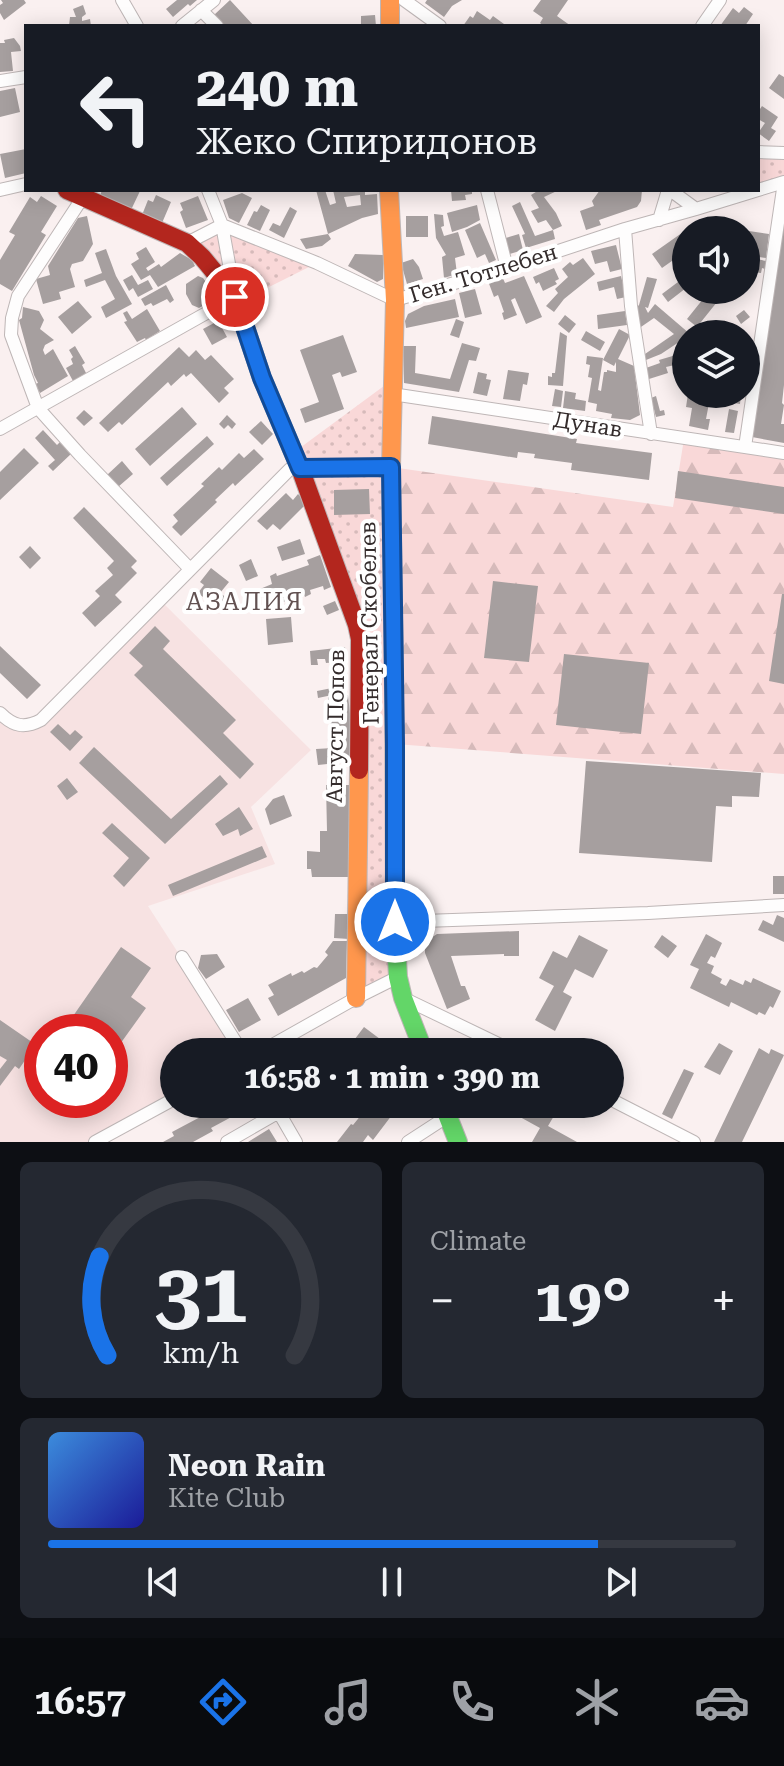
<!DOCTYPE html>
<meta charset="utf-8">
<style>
:root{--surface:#171b24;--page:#242831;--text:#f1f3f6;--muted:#9ea1a6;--line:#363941;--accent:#1a73e8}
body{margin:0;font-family:"Roboto Serif",serif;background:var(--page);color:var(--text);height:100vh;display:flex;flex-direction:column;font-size:30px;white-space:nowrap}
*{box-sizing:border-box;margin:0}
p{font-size:26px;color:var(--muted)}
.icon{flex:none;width:44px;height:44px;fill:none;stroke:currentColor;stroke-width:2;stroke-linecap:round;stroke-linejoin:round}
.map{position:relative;height:1142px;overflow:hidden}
.sheet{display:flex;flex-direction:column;gap:20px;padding:20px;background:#0d0f14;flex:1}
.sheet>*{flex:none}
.guide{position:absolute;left:24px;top:24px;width:736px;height:168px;border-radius:0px;box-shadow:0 4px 20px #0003;background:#171b24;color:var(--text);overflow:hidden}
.buttons{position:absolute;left:672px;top:216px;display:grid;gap:16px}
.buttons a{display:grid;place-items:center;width:88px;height:88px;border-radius:50%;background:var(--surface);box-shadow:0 4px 20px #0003;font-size:40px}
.speed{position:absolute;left:24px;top:1014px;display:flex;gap:16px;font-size:40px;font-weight:700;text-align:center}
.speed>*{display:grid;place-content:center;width:104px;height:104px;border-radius:50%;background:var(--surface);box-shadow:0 4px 20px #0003;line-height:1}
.speed .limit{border:12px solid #d22;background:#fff;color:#111}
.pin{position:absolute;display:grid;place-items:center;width:68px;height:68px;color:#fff;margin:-34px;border:4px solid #fff;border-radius:50%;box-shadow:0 2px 8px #0007}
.me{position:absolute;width:88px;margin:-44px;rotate:0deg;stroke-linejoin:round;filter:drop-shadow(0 0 6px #0008)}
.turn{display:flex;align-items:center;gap:28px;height:168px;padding:0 40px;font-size:36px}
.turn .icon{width:104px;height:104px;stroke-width:2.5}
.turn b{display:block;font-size:56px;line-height:68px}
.big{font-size:60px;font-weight:700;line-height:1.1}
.sheet .tile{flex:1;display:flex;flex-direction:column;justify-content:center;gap:12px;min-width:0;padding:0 28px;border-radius:12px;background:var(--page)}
.sheet .dial{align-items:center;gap:0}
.dial svg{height:208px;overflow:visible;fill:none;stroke:var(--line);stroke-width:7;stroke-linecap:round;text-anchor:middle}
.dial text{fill:var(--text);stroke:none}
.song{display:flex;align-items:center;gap:24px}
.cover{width:96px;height:96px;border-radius:12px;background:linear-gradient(135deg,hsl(210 70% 55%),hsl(240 70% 35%))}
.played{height:8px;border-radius:4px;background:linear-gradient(90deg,var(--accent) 80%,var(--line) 80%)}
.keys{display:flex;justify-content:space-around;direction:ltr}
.heat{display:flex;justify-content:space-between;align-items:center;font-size:44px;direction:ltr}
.sheet .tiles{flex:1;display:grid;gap:20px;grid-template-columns:1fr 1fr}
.tile:last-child{grid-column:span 2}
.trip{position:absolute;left:160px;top:1038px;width:464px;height:80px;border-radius:40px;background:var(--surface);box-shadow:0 4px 20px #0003;font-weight:700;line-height:80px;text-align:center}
.tabs{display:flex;height:128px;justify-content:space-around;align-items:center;background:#090b0e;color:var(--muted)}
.tabs .icon{width:56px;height:56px}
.tabs .on{color:var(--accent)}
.tabs b{font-size:36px;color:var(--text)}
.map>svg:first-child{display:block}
.built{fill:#f7e2e2;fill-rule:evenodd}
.grass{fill:url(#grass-dots)}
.forest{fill:url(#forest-firs)}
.building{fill:#a69f9f;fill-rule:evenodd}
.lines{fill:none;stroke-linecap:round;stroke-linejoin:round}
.street-casing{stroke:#beb6b6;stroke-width:14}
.fast-casing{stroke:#beb6b6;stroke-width:20}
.slow-casing{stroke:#beb6b6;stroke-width:20}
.jam-casing{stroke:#beb6b6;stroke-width:20}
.street{stroke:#fefdfd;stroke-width:12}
.fast{stroke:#63d668;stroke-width:18}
.slow{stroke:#ff974d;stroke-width:18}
.jam{stroke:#b3261e;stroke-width:18}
.route-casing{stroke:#114b97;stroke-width:20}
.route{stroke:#1a73e8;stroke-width:14}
.labels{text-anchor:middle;stroke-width:8;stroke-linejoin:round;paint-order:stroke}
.street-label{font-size:22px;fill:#342c2c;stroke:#fff}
.neighbourhood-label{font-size:24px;letter-spacing:2px;fill:#625151;stroke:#fff}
</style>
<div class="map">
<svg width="784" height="1142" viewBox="0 0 784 1142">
<defs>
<pattern id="grass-dots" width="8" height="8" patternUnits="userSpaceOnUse" patternTransform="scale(2)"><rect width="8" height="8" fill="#f9d8d8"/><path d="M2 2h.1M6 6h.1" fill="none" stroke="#d6baba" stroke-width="1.8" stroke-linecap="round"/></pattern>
<pattern id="forest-firs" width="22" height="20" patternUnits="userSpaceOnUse" patternTransform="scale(2)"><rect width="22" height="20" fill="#f9d8d8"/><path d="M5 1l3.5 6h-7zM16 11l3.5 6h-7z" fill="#d6baba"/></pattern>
</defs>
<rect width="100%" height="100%" fill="#faf0f0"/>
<!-- built -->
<path class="built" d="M160,600L311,750L251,807L275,864L148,906L242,1052H174V1099L95,1142H0V713L31,725ZM42,1032H110V1100H42Z"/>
<!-- grass -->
<path class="grass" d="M758,152L784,153V182L758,190Z
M222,225L317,263L237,303L187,243Z
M392,380L398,977L356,998L360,639L293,453Z"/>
<!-- forest -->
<path class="forest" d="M684,439L784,453V774L395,744L391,467L673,507Z"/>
<!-- building -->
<path class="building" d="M1,0H24L26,3L4,20L0,13V5L3,3Z
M177,0H197L190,6L188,4L173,17L166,9Z
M230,0L254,26H225L214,15Z
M427,0H462L452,6L444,17L425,3Z
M541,0H568L557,16L571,26H544L540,23L543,18L533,11Z
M83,5L86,14L82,17V21L90,19L91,26H69L70,17H76L73,9Z
M744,7L753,14L745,26H720L733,8L739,13Z
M477,11L490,20L493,16L504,24L503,26H463L470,16L473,18Z
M375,15L376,26H361V16Z
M14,38L20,46L21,51L11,52L13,71L0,72V43H5L4,40Z
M779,74L784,77V99L769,88Z
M15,88L20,112L0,117V91Z
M762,106L778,117L771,128L776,131L769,141L758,133L765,123L758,119V112Z
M26,149V173L5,178L0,154Z
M102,190H138L140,191L131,210L100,196Z
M316,190H325L330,205L336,203L333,190H365V195L377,194L378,214L362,218L328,234ZM360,195L361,205L347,207L344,197Z
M451,190H472V194L465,195L466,200L452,201Z
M539,190H559L544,197L556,213L562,226L553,230L546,220L538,223L531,211L539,208L531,195Z
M600,190H642L641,201L637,207L599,220L601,225L586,230L580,211L594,206L592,201Z
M242,193L252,198L239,223L229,218L223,200Z
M156,195L171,202L162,223L142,215L148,200L153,202Z
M41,196L57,206L41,232L46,235L12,291L0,284V260L15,235L9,232L30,197L37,202Z
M198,196L208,220L186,228L180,212L183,210L180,203Z
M520,202L535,236L553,230L555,239L526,248L522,235L525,234L512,206Z
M261,205L270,210L260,231L247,225L254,211L257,212Z
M477,205L480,220L467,227L452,232L447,213Z
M290,207L297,211L284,238L269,230L273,223L280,226Z
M434,214L443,215L444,226L441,227L444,236L458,232L465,255L455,258L457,274L444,278L442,257L446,255L436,238Z
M87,216L93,244L83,261L72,264L70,269L75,287L59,292L61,299L43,304L36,279L50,275L48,266L78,218Z
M406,216H428V237H406Z
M480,223L496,260L489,263L485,254L477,258L465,230Z
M782,224H784V385L782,403L784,405L781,424H784V443L752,437Z
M686,230V251L662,268L652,254Z
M749,231L769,234L766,258L746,255Z
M328,234L331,239L322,246L306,249L300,239Z
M519,234L523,250L506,255L502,239Z
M616,245L622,269L610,272L607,261L595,264L591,251Z
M146,247L155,262L146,268L148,271L159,264L161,267L180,253L192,260L195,266L158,287L150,275L141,280L131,264L139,259L136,253Z
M106,249L116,276L132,304L106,318L101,307L115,299L105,280L86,287L84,280L102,273L95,253Z
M355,254L383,255V279L377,282L348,266Z
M583,258L595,274L564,299L554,312L546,306L558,293L555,289L568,277L562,269L570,262L573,265Z
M751,258L766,261L765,269L762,268L761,273L752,272L753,267H749Z
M413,259L419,267L423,279L407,284L401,263Z
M554,268L559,279L555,281L557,284L543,291L539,282L536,284L533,277Z
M132,275L138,285L148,280L153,289L138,297L133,288L129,291L123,280Z
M198,276L203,278L214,293L213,300L199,308L192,305L186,294V284Z
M502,276L505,283L524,276L542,317L526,324L515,298L511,300L517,315L504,320L502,313L504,312L498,295L494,297L488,281Z
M621,276L626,297L617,299L614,287L599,291L597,282Z
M647,277L657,279L648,308L645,307L648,313L655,304L690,334H686V344L682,340L661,354L646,360L645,354L674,334L654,318L638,329L635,309L639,305Z
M682,279L686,284V288L668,302L662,294Z
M166,285L174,300L170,303L167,299L153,306L151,303L145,306L141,299Z
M475,289L482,314L465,318L459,293Z
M707,294L717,302L697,327L687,319Z
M455,299L459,317L406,328L405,321L408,314L424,306Z
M78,301L92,317L72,334L58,317Z
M23,307L39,311L44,320L40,329L54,340L45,345L43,350L45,355L53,349L68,376L40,393L35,384L38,383L34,375L19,320L22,318Z
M147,309L160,331L146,340L145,338L137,342L124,322L127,321L123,313L127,311L132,319Z
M744,310L750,317L741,324L736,316Z
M625,311L627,325L598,329L597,315Z
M223,314L227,323L221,326L227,337L212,345L203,329L214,323L212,320Z
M565,315L576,324L569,333L558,324Z
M456,319L464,322L459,338L450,335Z
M619,329L630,335L618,359L634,366L640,415L630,420L611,418L612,414L596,411L597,404L588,402L592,378L588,377L590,365L586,364L587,356L603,358L598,390L601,391L604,372H607V370L616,372V362L614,366L603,360Z
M586,331L605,342L600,351L581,340Z
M560,332L567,336L563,386L548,385V376L552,377V373H555Z
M343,335L357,372L342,377L340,372L332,375L344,409L305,423L300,409L319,402L300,350Z
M462,343L480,348L476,361L469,360L459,392L404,383L403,346H416L415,373L450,379Z
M75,346L85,363L82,365L86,373L73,381L66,368L73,364L71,359L73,357L69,350Z
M179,347L189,357L196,350L205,360L211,355L234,379L224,388L229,393L219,403L191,373L186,377L184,374L171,386L168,382L122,425L119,422L108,432L99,423Z
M676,355L679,364L666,367L668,373L649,379L646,368L660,363L659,360Z
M508,370L529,373L527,385L523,384L520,401L503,399Z
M478,372L487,374L486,379L491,380L487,396L473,393Z
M555,389L563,391L561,407L552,406Z
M565,391L576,393L575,399L586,401L585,411L563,408Z
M688,394H701V397L710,398L706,419H710L708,430L689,426L692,408L686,407Z
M729,394H741L740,404L728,402Z
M656,396L660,411L664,410L665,415L656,417L651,398Z
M182,407L197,424L150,466L135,449Z
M729,409L738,411L734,433L725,432Z
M84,410L93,418L84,426L76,418Z
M227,415L236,424L232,429L228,425L224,429L219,424Z
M432,416L577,439L576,443L652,453L649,480L571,470L572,463L534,458L535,454L518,452L517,458L428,444Z
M261,421L273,434L262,445L249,432Z
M43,430L57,445L61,441L72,453L53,471L48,466L55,460L35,438Z
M207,436L214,444L167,486L160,478Z
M24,448L39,463L0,500V472Z
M254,449L264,459L235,486L233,483L215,500L217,502L181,536L172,527L178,521L173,515L204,486L201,484L219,467L222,470L239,453L244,458Z
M122,461L133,474L118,487L107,475Z
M678,471L784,487V514L675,498Z
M369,489L370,514L334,515V490Z
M286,493L293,500L298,494L307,503L280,530L273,524L267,530L257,521Z
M84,507L137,561L131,567L137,573L115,595L122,602L95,627L82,613L100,596L95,591L113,575L107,568L114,561L73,518Z
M300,539L305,554L282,561L277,547Z
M30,546L41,558L30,569L19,557Z
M320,555L331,587L324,590L323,586L310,590L311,594L305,597L302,590L293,593L295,598L283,602L282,597L265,603L260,589L272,584L270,576L276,573L277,576L309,565L307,560Z
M251,559L258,576L246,581L239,565Z
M211,568L229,582L220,593L227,598L218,609L198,593L204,585L200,582Z
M493,581L538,586L529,662L484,658Z
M782,594H784V684L769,681Z
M335,601L339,610L327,615L323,606Z
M291,617L293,642L268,645L266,619Z
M155,626L170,641L163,649L236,720L223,733L254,764L240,779L134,675L143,666L129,653Z
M0,646L41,685L27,699L0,673Z
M345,647L346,656L336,657V662L326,663L325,659H317L318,665H311L310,651Z
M564,654L649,663L641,734L556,725Z
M345,678L346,686L336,688L337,694L318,698L317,691L332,688L331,680Z
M337,694L348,695L355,761L318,765L316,749L333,748L328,697Z
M58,724L70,735L75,730L83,737L70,751L50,732Z
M94,747L171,819L220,775L228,784L165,844L79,763Z
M586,761L761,773L759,797L732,796V807L716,806L712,862L579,853Z
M67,778L78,792L67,800L57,786Z
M326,785H349V877H312L311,869H307V851L320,852V831H327Z
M284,795L292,816L270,825L265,809L273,799Z
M239,807L253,829L240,836L238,829L223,836L215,824Z
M112,823L150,858L124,887L113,876L129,858L102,833Z
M262,846L267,857L173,896L168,885Z
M773,876H784V894H773Z
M370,910L379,911V935H370Z
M335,914H350L349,939L334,938Z
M777,915L784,918V942L758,930L763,920L773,925Z
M519,931V956H504V954L451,956L461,986H465L470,999L447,1009L425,953V946L431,938L437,934Z
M706,934L722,943L715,958L711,956L707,963L714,966L711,973L722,979L720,983L726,986L730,979L743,985L745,980L751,983L753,978L781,991L773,1008L770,1006L765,1015L759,1012L757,1015L731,1002L729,1007L690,988L699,969L690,965Z
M579,935L608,950L593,978L575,969L563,992L572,997L555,1031L535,1020L554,986L539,978L553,951L567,958Z
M662,935L677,946L668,958L654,947Z
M333,941H347L346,978L278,1016L268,998L274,995L268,985L291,973L292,976L302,971L304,973L314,967L317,968L328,955L325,952Z
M121,947L151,968L131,997L146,1008L110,1058V1032H62Z
M217,954L225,967L206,979L198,968L201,955Z
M248,998L261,1020L239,1032L226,1010Z
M0,1020L42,1049V1081L32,1074L41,1060L30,1053L19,1069L15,1066L0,1086V1069L7,1060L0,1056Z
M364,1027L384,1042L376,1052H345Z
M719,1043L733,1051L720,1075L704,1067Z
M759,1048L769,1054L771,1049L784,1055L742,1142H714Z
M684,1069L694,1073L672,1119L662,1114Z
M215,1104H251L252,1106L211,1128L213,1131L193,1142H163L174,1136L172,1132L204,1115L202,1111Z
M365,1104H379L382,1106L385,1104L395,1111L373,1140L368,1135L363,1142H337L351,1124L353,1125L362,1114L359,1112Z
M527,1104H561L548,1126L577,1142H532L540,1128L520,1117Z
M269,1129L277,1142H248Z"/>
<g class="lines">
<defs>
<path id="street" d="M122,0L137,26
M404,0L440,26
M201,10L217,26
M182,26L214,0
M702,26L720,0
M0,81L26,77
M758,152L784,153
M0,190L26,184
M208,190L222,225L317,263L395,300L507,268L625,229L696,209
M487,190L507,268
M670,190L696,209L758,190
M758,190L784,182
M87,191L18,296L12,318L11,335L38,408L80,455L190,569
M659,220L668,190
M625,229L631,306L651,434
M392,394L784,453
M0,429L235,297L222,225L187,243
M745,447L784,182
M0,713C13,726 24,729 41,720L290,469L391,467
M395,922L648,913L784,905
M182,957L242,1052
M403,998L515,1052
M260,1052L356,998L398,977
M610,1099L694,1142
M274,1104L296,1142
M95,1142L174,1099
M227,1142L279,1112
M408,1142L448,1116"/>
<path id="fast" d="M394,690L395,922L398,977L403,998L424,1052
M443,1104L458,1142"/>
<path id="slow" d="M390,0V26
M389,190L395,300L391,467L394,690
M356,998L359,770"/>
<path id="jam" d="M67,190L187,243L202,257L235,297L262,378L300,468L357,625L360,639L359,770"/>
</defs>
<!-- street casing -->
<use href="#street" class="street-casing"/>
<!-- fast casing -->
<use href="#fast" class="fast-casing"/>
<!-- slow casing -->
<use href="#slow" class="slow-casing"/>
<!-- jam casing -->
<use href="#jam" class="jam-casing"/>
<!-- street -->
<use href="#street" class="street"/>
<!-- fast -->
<use href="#fast" class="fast"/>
<!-- slow -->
<use href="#slow" class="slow"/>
<!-- jam -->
<use href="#jam" class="jam"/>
</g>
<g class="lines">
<defs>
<path id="route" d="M235,297L262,378L300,468L391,467L395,744V922"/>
</defs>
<!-- route casing -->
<use href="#route" class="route-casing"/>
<!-- route -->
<use href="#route" class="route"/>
</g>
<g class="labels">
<!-- street labels -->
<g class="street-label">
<text transform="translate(483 273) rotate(-17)" y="8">Ген. Тотлебен</text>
<text transform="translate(588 424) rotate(9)" y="8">Дунав</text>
<text transform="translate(369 623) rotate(-91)" y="8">Генерал Скобелев</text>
<text transform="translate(335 726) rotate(-89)" y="8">Август Попов</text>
</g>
<!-- neighbourhood labels -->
<g class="neighbourhood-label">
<text x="245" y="610">АЗАЛИЯ</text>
</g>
</g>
</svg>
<div class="buttons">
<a><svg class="icon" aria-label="sound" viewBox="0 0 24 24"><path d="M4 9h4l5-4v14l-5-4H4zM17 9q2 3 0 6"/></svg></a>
<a><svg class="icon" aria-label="layers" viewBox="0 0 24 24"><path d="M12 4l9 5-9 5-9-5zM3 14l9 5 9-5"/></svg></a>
</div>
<div class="speed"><div class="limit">40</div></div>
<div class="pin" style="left:235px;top:297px;background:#d93025"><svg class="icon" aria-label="arrive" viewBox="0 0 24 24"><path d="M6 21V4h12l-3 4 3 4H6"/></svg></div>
<svg class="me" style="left:395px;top:922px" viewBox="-20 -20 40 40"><circle r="17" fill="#1a73e8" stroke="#fff" stroke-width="3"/><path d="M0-11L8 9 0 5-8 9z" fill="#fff"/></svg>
<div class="trip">16:58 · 1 min · 390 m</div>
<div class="guide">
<div class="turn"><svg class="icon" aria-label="left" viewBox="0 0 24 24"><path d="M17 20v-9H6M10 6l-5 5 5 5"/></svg><div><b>240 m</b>Жеко Спиридонов</div></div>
</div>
</div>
<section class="sheet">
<div class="tiles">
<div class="tile dial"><svg viewBox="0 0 100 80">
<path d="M14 69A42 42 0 1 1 86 69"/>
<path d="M14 69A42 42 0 0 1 11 31" stroke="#1a73e8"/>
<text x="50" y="56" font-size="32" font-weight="700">31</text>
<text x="50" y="72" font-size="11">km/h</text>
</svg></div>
<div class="tile"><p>Climate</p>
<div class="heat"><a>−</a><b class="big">19°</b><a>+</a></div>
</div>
<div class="tile">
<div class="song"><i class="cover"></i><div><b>Neon Rain</b><p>Kite Club</p></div></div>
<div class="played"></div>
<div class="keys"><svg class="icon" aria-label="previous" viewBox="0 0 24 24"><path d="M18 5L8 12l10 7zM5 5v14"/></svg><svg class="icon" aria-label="pause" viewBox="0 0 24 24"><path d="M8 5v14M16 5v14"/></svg><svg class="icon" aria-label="next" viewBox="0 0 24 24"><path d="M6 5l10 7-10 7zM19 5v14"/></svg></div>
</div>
</div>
</section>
<nav class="tabs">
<b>16:57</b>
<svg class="icon on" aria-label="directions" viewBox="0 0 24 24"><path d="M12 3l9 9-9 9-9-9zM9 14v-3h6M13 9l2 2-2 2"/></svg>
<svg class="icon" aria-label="music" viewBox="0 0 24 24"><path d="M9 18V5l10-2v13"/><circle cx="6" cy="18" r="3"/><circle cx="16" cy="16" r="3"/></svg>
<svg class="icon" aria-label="phone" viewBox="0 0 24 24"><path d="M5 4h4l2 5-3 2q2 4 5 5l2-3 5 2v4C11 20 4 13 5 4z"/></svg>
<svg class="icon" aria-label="climate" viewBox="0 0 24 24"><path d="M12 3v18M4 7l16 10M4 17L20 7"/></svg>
<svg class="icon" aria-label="car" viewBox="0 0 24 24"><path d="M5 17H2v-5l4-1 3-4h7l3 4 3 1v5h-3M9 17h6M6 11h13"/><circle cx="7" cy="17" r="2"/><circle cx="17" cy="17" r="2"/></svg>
</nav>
